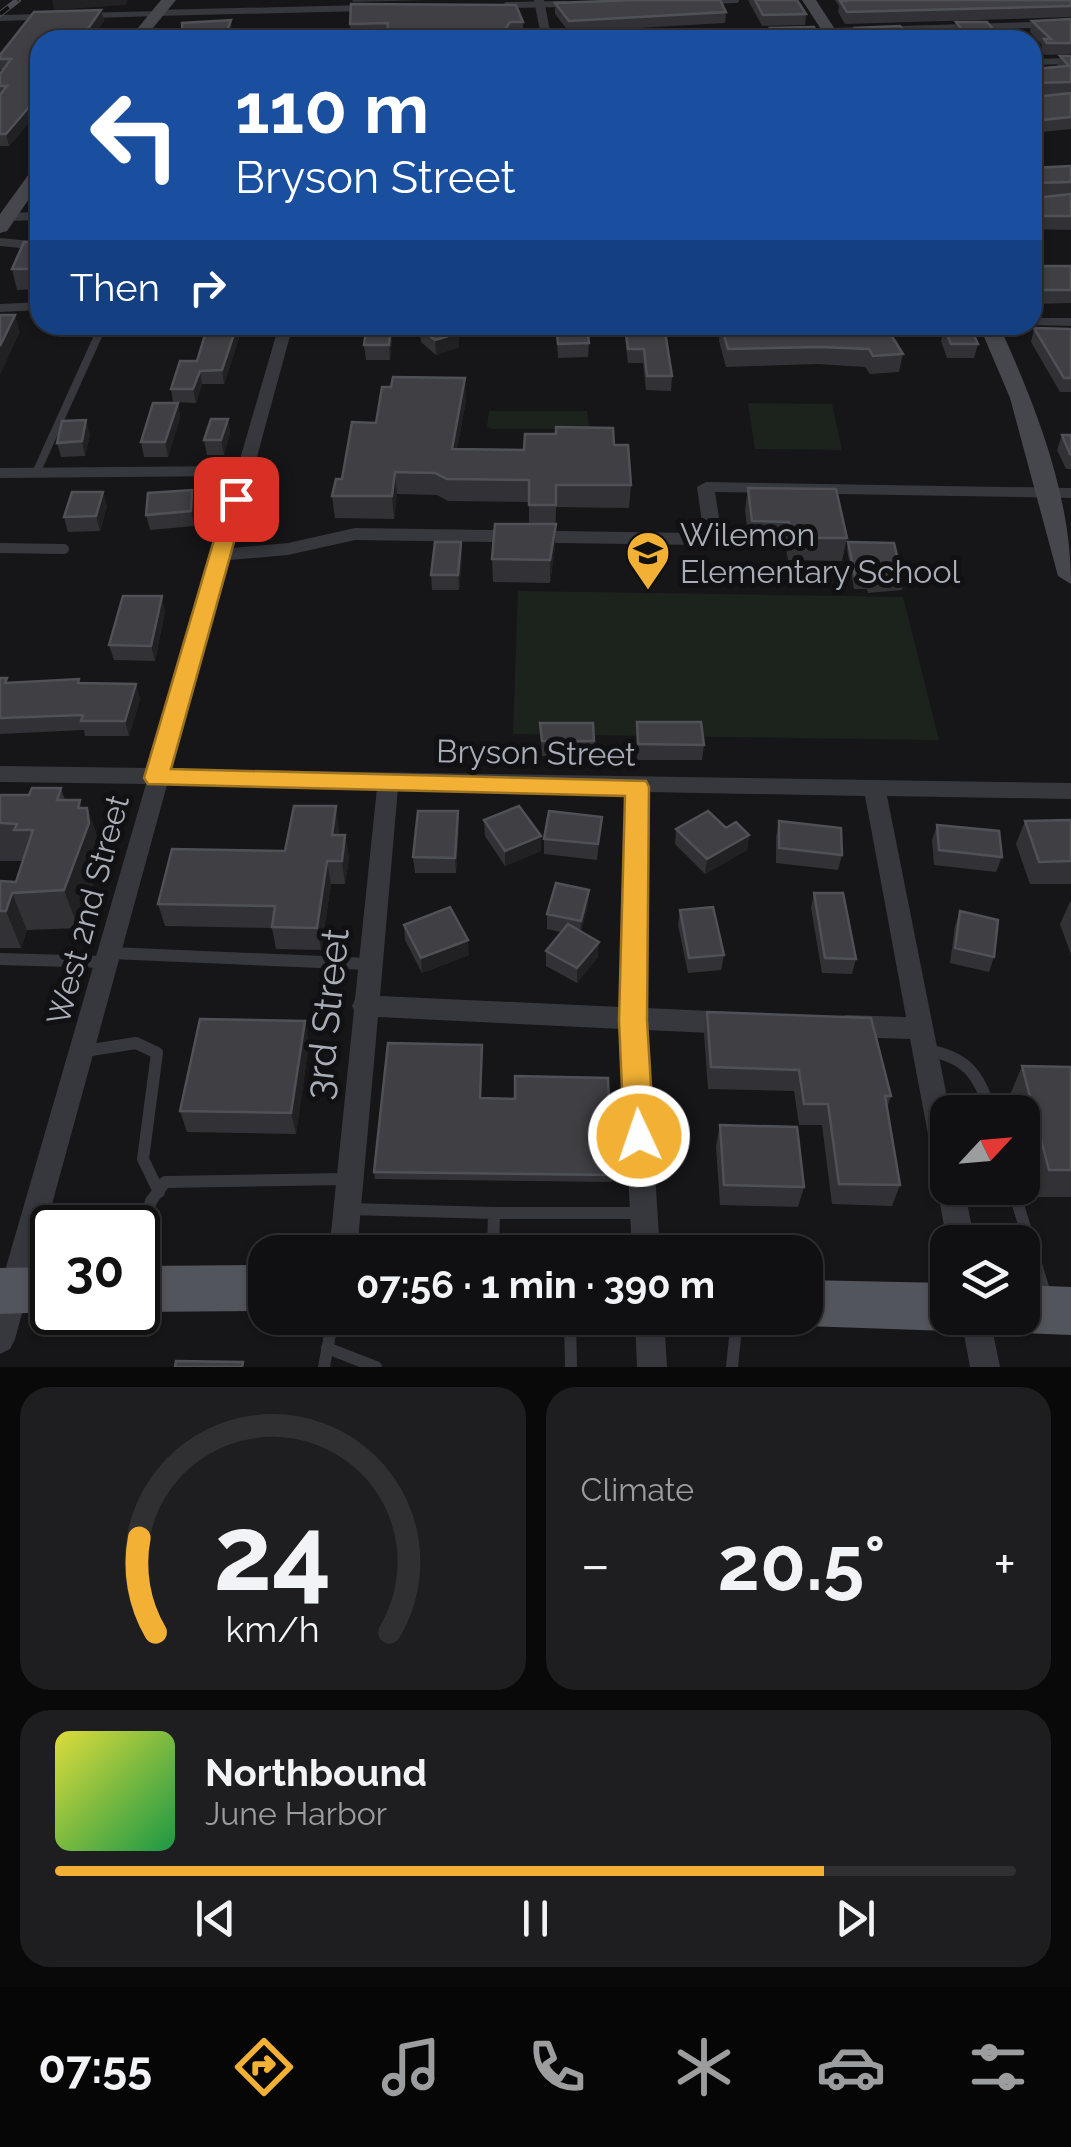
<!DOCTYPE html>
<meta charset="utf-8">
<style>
:root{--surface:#101012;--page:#1e1e20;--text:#f1f3f6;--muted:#9c9d9f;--line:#303032;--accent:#f2b134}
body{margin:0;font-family:Raleway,sans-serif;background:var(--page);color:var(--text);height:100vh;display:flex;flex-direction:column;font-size:38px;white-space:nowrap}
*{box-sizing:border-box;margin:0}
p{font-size:32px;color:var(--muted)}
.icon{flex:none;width:55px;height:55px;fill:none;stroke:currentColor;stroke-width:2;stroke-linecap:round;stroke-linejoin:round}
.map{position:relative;height:1367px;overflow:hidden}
.drawer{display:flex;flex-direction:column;gap:20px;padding:20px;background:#09090a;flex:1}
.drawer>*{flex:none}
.top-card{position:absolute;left:30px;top:30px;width:1012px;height:305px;border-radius:30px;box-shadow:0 2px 8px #0004,0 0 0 2px var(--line);background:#1a4fa0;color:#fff;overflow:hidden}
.needle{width:65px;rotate:64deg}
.tools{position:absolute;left:930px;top:1095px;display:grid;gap:20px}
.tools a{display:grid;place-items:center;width:110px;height:110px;border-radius:20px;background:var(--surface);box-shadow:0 2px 8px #0004,0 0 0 2px var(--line);font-size:50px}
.speed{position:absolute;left:30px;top:1205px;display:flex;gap:20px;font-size:50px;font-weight:700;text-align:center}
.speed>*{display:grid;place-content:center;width:130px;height:130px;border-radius:50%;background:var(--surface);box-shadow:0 2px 8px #0004,0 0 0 2px var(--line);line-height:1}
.speed .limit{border:5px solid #111;border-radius:15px;background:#fff;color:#111}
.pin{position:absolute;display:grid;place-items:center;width:85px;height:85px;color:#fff;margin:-42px;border-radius:20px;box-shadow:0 5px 15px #0006}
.me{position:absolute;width:110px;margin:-55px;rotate:357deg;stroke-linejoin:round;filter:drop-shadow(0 0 8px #0008)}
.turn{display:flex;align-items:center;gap:35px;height:210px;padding:0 40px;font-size:45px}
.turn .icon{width:130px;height:130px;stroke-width:2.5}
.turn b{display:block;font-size:70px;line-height:85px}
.then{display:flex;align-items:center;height:95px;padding:0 40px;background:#0003;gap:20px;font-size:38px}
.big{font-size:75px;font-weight:700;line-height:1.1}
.drawer .card{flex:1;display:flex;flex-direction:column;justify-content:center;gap:15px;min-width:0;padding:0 35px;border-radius:30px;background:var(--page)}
.drawer .dial{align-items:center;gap:0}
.dial svg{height:260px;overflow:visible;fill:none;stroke:var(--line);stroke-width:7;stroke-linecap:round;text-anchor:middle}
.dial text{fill:var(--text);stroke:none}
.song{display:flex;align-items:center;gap:30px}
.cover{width:120px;height:120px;border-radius:15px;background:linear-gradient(135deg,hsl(60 70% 55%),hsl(140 70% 35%))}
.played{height:10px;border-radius:5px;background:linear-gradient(90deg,var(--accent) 80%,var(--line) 80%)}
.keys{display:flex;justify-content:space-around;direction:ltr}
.heat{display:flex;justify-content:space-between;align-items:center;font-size:55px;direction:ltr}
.drawer .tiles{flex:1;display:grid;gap:20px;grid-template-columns:1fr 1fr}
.card:last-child{grid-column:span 2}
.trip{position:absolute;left:248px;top:1235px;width:575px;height:100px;border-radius:30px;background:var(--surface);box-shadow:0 2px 8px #0004,0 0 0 2px var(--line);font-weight:700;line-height:100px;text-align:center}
.tab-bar{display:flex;height:160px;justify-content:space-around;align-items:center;background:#060607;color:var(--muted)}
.tab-bar .icon{width:70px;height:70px}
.tab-bar .active{color:var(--accent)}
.tab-bar b{font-size:45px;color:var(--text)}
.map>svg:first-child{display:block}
.green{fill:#1c231d}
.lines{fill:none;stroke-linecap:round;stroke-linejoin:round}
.lane-far3{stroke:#37383d;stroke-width:6}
.lane-far2{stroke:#37383d;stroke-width:8}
.lane-far1{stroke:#37383d;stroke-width:10}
.lane{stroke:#37383d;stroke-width:12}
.street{fill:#37383d;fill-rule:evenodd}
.secondary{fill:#45474d;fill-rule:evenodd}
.primary{fill:#53555c;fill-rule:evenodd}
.rail-casing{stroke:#4a4c52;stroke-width:6}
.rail{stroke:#111113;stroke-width:4;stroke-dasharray:11;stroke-linecap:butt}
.wall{fill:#323236}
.shaded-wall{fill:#212124}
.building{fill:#3f3f44;stroke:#4f5156;stroke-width:2.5}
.route{fill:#f2b134;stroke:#9d7322;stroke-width:2.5}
.labels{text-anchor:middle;stroke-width:10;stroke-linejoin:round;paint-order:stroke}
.poi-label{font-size:32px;fill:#a8adb8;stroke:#111113;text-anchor:start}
.street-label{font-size:32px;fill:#a8adb8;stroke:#111113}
.near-street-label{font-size:38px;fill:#a8adb8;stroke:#111113}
</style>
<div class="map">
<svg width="1071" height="1367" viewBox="0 0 1071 1367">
<rect width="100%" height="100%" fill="#161618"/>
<!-- green -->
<path class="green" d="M748,403L832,404L842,450L755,449Z
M489,411H587L589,429H493L487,427Z
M518,591L903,597L939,740L513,734Z"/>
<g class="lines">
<!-- lane-far3 -->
<path class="lane-far3" d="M707,1L736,0
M507,5L565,4
M156,13L365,8
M1032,62L1071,61"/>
<!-- lane-far2 -->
<path class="lane-far2" d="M0,242L40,246
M36,473L103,325"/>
<!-- lane-far1 -->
<path class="lane-far1" d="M0,548L64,549"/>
<!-- lane -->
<path class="lane" d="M111,953L368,964
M0,959L104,962
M925,1050C966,1056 979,1074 991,1112
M85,1051L136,1043L157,1053L143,1159L159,1192
M1013,1188L1046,1297
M350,1209L494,1213L493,1252
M494,1213H643
M138,1259L151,1201L165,1182L346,1179
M570,1318L571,1367
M327,1348L376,1367
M324,1367L333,1318
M732,1367L737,1318"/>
<!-- street -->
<path class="street" d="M534,0H544L551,36L1071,21V27L624,40H507L512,37L541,36Z
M160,11L161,13L156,16L0,21V15Z
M40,212V220L7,221L0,217L7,213Z
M40,302V310L0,312V304Z
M1032,318H1071V326L1027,325H1032Z
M279,325H293L232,548L288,543L355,528L694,533L703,529L697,487L706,482L1071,488V498L715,492L721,531L697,545L355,540L288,555L229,560L171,769L1071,783V799L887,796L950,1112L948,1188H964L975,1242H947L937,1188L941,1181L935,1171L910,1039L846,1037L837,1034L834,1026L837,1018L846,1015L906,1017L865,796L648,792L646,1008L732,1012L741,1015L744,1023L741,1031L732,1034L646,1030L660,1252H632L621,1029L378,1017L357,1252H329L354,1010L352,1006L355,999L377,788L167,785L15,1339L10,1349L0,1354V1288L146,784L0,782V766L150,768L235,476L0,478V468L238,466ZM398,788L626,792L621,1007L380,996Z
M635,1318H664L667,1367H637Z
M961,1318H990L1000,1367H970Z"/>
<!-- secondary -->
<path class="secondary" d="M161,0H176L143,40H128Z
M802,0H816L842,40H828Z
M40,166V183L7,231L0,233V214L34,167Z
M979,325H999C1036,407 1071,494 1071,584L1058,576L1010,398Z"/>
<!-- primary -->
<path class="primary" d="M265,1265V1311L138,1312V1266Z
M52,1267L54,1312L0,1314V1268Z
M805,1280L948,1283V1318H967L965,1324L948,1331L805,1326L788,1318H805Z
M1022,1285L1071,1287V1335L1022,1333L1005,1326L1002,1318H1022Z"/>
<defs>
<path id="rail" d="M0,14L18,0"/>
</defs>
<!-- rail casing -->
<use href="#rail" class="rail-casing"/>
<!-- rail -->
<use href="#rail" class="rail"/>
</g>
<!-- wall -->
<path class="wall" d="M352,0H429L353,2Z
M748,0H797L806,14L805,25L762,26Z
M835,0H1071V17L845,24L838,12L839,6Z
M555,3L726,12L725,23L569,32L555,14Z
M101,10L104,21L90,40H40V109L9,146H0V74L2,70H0V55Z
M1071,19V54L1045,55L1041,51L1042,45L1030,32L1032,21Z
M523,22V32L351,36L350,24Z
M956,22L994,30L992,40H959L954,34Z
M770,28L821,40H769Z
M855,28L907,34L906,40H855L853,37Z
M1060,56H1071V129L1032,133V69L1057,67Z
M1071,166V230L1032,229V168Z
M40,242V284L38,289L17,290L12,269Z
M1032,266H1071V303L1032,304Z
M556,325L589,343L588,357L558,358Z
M625,325L672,376L671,391L646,390L643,363H628L625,339Z
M720,325L752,332L903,354L899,372L870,374L865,367L818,364L726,367L719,341Z
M944,327L978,344L974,358H947L941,341Z
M420,328L458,333L459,347L436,355L421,342Z
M1034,328L1071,329V392H1060L1031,342Z
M241,332L224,384H202L196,403L173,402L171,389Z
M392,336L390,360H366L364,345Z
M466,400L457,449L524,450L614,445L631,485L629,508L556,507L555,547L550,583L493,582L492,559L529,524V502L448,501L437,495L397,494L394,519L335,518L332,496L376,423Z
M178,403L180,418L168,457H144L141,442Z
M228,419L230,433L224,455H207L204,440Z
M90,434L85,456L61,457L57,443Z
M1062,435H1071V469H1066L1057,450Z
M748,488L847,538L842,561L788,560L785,544H749L745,510Z
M195,505L194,526L150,530L146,515Z
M107,506L100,531L68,532L64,517Z
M461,542L462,557L459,590H432L431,575Z
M848,542L903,582L902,590L868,593L867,589H854L847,549Z
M165,611L155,661L114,660L109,645Z
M0,678L8,682L136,684L140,699L129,736H85L84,730L0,734Z
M637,722L704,745L702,760H637Z
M540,723L594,741L593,756H542Z
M61,788L65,800L82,808H87L100,845L101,860L78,928L27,930L21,948H0V881L16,882L22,861H0V795H29Z
M602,817L597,860L544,854V839Z
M484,820L541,836V851L505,866L485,836Z
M1071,820V884H1030L1016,844L1025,821Z
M779,821L842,855L838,870L776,863V837Z
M937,825L1002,857L996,872L934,865L932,840Z
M459,826L456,873H415L413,857Z
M726,828L749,835L747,850L705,874L675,844L676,829Z
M339,829L338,835H345L349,858L345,884H331L321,950L276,949L272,928L165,926L158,904Z
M814,893L856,959L852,974L822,973L811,908Z
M1070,902H1071V955L1060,924Z
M588,905L581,932L598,957L577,983L546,966V951L561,932L547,929V914Z
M680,910L724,955L721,970L688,973L678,925Z
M960,911L994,957L989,972L950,963L955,926Z
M404,925L469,955L422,973L405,940Z
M707,1012L891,1096L887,1108L900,1185L892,1206L832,1204L822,1125H799L794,1091L708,1089L704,1034Z
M309,1043L296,1134L187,1132L180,1111Z
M1022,1066L1071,1067V1197H1035L1022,1146V1112H1014L1010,1095Z
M481,1098L612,1175V1182L375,1179L374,1172Z
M720,1125L804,1187L798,1207L720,1205L716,1146Z"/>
<!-- shaded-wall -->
<path class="shaded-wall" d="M52,0H128L126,5L54,10Z
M101,10L104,21L90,40H80Z
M231,20L233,34L231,40H224Z
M40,94V109L9,146L6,134Z
M40,251V284L38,289L32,269Z
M15,315L20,332L0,375V346Z
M237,325H240L241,332L224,384L222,370Z
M391,325L392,336L390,360L389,345Z
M458,333L459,347L436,355L435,340Z
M200,371L202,384L196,403L193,389Z
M465,378L466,400L453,471L452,449Z
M178,403L180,418L168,457L165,442Z
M228,419L230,433L224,455L221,440Z
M86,420L90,434L85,456L82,441Z
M395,472L397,494L394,519L392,496Z
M192,490L195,505L194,526L191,511Z
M103,492L107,506L100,531L96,516Z
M556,524L555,547L550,583V560Z
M461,542L462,557L459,590L458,575Z
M162,596L165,611L155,661L151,646Z
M136,684L140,699L129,736L125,721Z
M80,800L88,825L87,808L100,845L101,860L78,928L64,890Z
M336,806L339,829L335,858L332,835Z
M458,811L459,826L456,873L455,858Z
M345,835L349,858L345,884L342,861Z
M749,835L747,850L705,874L707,859Z
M541,836V851L505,866V851Z
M327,861L331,884L321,950L317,928Z
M589,890L588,905L580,936L581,921Z
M12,893L27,930L21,948L6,911Z
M468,940L469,955L422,973L421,958Z
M599,942L598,957L577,983V968Z
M305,1021L309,1043L296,1134L291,1113Z"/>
<!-- building -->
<path class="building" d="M635,0H720L726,12L569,21L555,3Z
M755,0H797L806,14L763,15Z
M844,0H1071V6L847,12L840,1H845Z
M351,4L516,5L523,22H510L504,31L526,32L528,40H387L388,23L350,24Z
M101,10L80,40H40V94L6,134H0V95L7,86H0V74L11,59H0V55L34,12Z
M1071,19V43H1047L1044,39H1051L1032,21Z
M231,20L224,40H183L182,23Z
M956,22H987L994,30L963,31Z
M900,26L907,34L860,36L855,28Z
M814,27L821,40H776L770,28Z
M655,33L657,40H583L578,34Z
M1060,56H1071V82L1032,83V69L1069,66Z
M1032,85L1035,97L1071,93V117L1032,121Z
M1071,166V182L1033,183L1035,198L1071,194V216H1032V168Z
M24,242H40V251L32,269H12Z
M1032,266H1071V290H1032Z
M0,315H15L0,346Z
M208,325H237L222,370L200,371L193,389H171L180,361H197Z
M367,325H391L389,345H364Z
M428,325H449L458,333L435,340L420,328Z
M556,325H587L589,343L558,344Z
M625,325H664L672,376H647L644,349H628Z
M721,325H749L752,332L850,325H885L903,354L873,356L869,349L820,347L728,349Z
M944,327H970L978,344H951Z
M1034,328L1071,329V378H1064Z
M393,377L465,378L452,449L524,450L525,434H556V427L613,428L614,445H628L631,485H556V505H529V480L447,479L435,473L395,472L392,496H332L336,479H342L352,422L376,423L382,387H391Z
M153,403H178L165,442H141Z
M211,419H228L221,440H204Z
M86,420L82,441L57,443L62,421Z
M1062,435H1071V454H1070Z
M748,488L836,489L847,538H791L789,522L752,521Z
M192,490L191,511L146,515L148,493Z
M72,492H103L96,516L64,517Z
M495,524H556L550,560L492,559Z
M435,542H461L458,575H431Z
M848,542L894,543L903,582L869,585V582L856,581Z
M123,596H162L151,646L109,645Z
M0,678H7L5,683L79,679L78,683L136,684L125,721H81L83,715L0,718Z
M637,722H701L704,745L638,744Z
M540,723H593L594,741H542Z
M32,788H61L57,800H80L78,808H87L89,823L64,890L12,893L6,911H0V881L16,882L33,830H14L17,824L0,823V795H29Z
M294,806H336L332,835H345L342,861H327L317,928L272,927L275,906L158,904L172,849L285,851Z
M519,806L541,836L505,851L484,820Z
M418,811H458L455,858L413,857Z
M549,811L602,817L598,844L544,839Z
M708,811L726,828L736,822L749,835L707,859L676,829Z
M1071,820V861L1039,862L1025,821Z
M779,821L841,828L842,855L779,848Z
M937,825L999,831L1002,857L939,850Z
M556,883L589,890L581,921L547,914Z
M814,893H843L856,959L825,958Z
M450,907L468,940L421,958L404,925Z
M713,907L724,955L689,958L680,910Z
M960,911L998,920L994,957L955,948Z
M568,924L599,942L577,968L546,951Z
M707,1012L871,1018L891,1096H885L900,1185L839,1184L828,1104H804L799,1070L711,1067Z
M200,1019L305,1021L291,1113L180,1111Z
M388,1043L482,1045L480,1098L515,1099V1076L608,1078L612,1175L374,1172Z
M1022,1066L1071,1067V1170H1049Z
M720,1125L797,1127L804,1187L724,1185Z
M176,1361L243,1362L242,1367H175Z"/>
<!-- route -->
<path class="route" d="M236,493L246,499L171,769L646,781L649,787L647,1020L654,1136L650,1146L639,1150L629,1146L624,1136L619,1020L625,796L148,784L144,778L226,499Z"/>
<!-- icons -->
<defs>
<symbol id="school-pin" viewBox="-11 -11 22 30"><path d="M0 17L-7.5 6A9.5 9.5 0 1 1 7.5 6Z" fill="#f2b134" stroke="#111113"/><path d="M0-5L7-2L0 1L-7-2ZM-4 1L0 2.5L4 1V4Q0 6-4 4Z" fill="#111"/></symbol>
</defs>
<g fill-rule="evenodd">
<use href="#school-pin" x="623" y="528" width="50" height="68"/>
</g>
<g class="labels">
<!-- poi labels -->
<g class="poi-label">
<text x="680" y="546">Wilemon<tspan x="680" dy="37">Elementary School</tspan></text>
</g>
<!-- street labels -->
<g class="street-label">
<text transform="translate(536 753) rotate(1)" y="11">Bryson Street</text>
<text transform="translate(88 910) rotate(-75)" y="11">West 2nd Street</text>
</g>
<!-- near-street labels -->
<g class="near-street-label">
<text transform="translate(327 1014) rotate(-84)" y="13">3rd Street</text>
</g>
</g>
</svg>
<div class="tools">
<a><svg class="needle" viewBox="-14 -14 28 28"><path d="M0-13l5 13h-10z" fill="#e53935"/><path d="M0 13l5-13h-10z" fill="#9c9d9f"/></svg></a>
<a><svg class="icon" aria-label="layers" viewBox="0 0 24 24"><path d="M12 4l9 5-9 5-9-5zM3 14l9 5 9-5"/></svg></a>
</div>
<div class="speed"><div class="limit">30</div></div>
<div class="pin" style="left:236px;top:499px;background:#d93025"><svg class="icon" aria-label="arrive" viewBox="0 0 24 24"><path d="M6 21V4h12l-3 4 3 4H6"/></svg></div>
<svg class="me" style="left:639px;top:1136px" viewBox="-20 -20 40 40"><circle r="17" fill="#f2b134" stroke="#fff" stroke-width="3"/><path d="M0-11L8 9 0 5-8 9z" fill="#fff"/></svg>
<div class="trip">07:56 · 1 min · 390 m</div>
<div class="top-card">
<div class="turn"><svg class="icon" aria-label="left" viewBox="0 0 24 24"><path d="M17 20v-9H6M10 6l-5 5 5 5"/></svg><div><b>110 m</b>Bryson Street</div></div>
<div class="then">Then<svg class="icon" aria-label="right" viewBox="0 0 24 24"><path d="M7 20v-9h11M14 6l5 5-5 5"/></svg></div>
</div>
</div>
<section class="drawer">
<div class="tiles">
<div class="card dial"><svg viewBox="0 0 100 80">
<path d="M14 69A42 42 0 1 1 86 69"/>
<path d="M14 69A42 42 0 0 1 9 40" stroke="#f2b134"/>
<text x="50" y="56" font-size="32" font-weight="700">24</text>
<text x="50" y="72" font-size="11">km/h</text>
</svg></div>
<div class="card"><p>Climate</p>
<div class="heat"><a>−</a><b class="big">20.5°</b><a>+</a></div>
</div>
<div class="card">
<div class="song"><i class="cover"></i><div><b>Northbound</b><p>June Harbor</p></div></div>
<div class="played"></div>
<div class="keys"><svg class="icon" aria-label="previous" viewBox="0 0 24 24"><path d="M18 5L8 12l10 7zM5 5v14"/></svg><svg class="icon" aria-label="pause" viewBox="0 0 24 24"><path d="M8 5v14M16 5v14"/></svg><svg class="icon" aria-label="next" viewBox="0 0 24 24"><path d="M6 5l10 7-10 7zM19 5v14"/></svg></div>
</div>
</div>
</section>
<nav class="tab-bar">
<b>07:55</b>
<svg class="icon active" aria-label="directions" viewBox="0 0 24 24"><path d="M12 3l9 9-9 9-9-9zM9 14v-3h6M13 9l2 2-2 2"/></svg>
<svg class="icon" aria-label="music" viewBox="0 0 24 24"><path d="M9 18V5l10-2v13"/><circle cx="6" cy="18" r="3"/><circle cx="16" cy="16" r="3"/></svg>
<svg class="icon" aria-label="phone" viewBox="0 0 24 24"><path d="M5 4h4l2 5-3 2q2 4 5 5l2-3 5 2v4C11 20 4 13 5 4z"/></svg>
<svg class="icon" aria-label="climate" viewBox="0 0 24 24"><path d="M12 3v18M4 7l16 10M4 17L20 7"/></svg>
<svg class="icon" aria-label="car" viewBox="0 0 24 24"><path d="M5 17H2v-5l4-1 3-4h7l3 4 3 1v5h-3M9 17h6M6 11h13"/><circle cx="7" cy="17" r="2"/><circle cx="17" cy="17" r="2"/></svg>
<svg class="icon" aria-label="filters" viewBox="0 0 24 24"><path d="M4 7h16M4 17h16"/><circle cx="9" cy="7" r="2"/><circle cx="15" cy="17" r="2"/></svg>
</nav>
